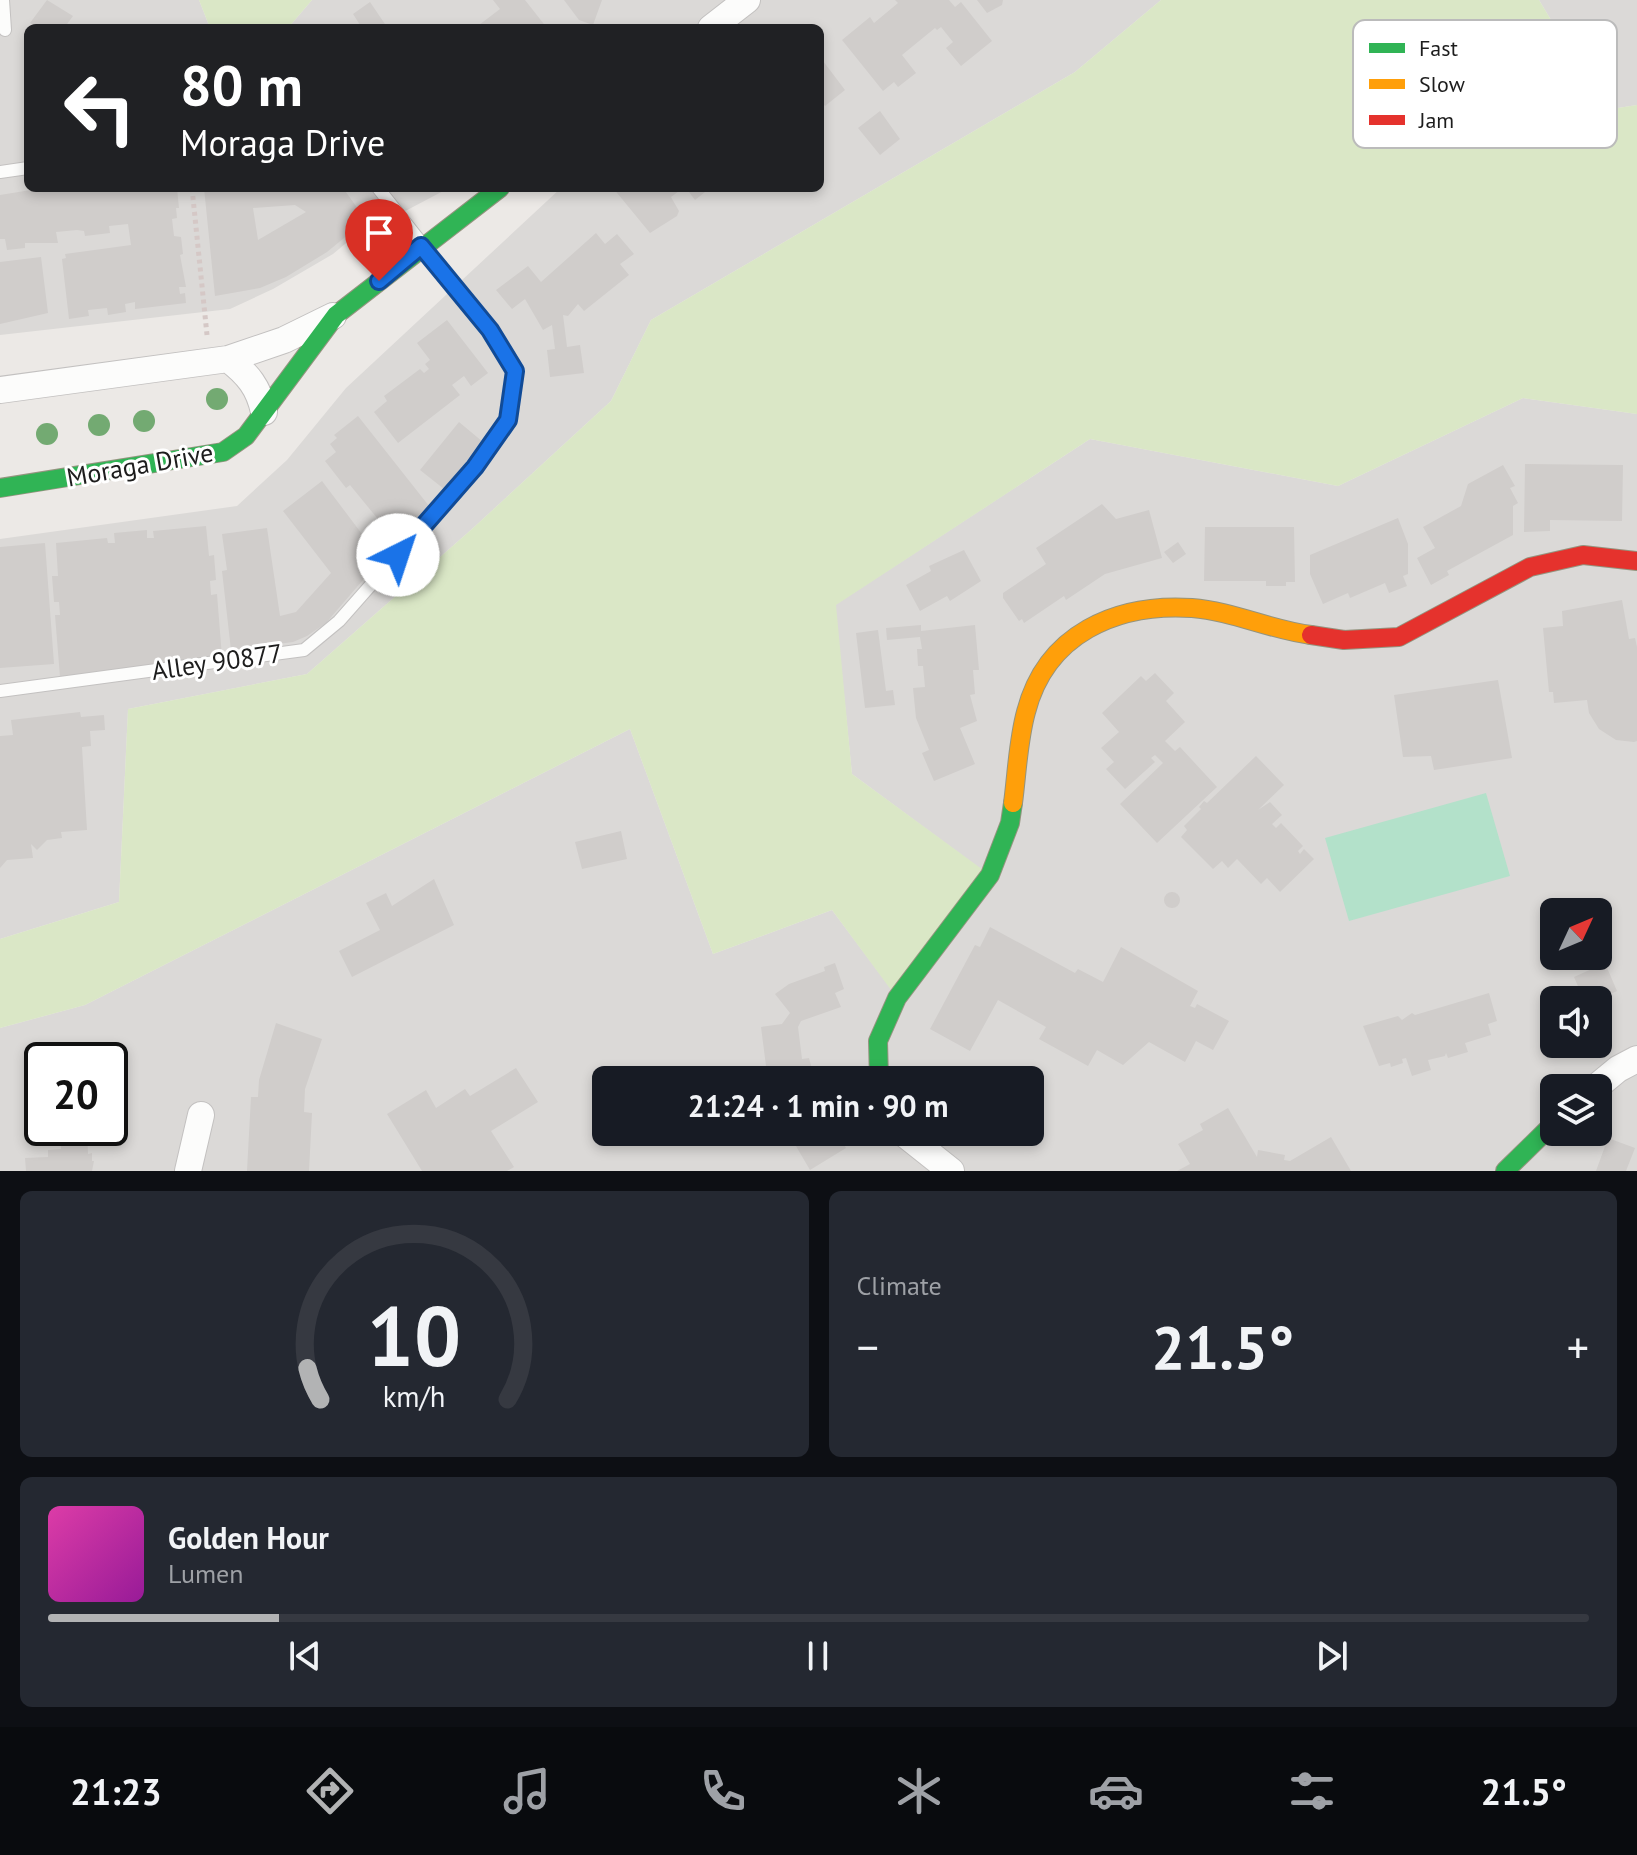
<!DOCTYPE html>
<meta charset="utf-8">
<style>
:root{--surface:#171b24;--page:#242831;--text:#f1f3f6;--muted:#9ea1a6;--line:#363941;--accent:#b2b3b4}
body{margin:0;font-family:"PT Sans",sans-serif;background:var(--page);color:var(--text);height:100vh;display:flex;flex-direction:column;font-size:30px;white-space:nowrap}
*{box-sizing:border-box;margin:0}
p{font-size:26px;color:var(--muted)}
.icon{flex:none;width:44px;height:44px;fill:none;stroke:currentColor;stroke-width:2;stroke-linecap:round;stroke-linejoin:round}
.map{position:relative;height:1171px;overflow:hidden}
.side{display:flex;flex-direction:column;gap:20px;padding:20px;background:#0d0f14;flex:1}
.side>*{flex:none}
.hud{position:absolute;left:24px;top:24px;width:800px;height:168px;border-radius:12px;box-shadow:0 4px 12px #0003;background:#202124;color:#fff;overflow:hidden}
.needle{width:52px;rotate:46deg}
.controls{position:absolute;left:1540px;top:898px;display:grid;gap:16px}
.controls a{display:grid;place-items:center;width:72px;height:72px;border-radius:12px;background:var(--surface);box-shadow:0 4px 12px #0003;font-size:40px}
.speed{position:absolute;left:24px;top:1042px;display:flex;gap:16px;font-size:40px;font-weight:700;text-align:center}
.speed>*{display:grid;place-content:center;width:104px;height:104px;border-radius:50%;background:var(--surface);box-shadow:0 4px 12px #0003;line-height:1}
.speed .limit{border:4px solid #111;border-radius:12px;background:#fff;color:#111}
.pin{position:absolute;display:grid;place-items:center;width:68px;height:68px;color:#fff;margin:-82px -34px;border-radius:50% 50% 50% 0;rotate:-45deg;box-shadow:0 0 8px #0007}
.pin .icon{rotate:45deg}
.me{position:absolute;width:88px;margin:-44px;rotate:41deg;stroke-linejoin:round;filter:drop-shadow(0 0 6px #0008)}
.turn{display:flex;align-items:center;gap:28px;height:168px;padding:0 24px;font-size:36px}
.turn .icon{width:104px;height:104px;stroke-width:2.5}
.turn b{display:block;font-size:56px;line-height:68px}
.big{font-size:60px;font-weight:700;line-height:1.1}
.side .widget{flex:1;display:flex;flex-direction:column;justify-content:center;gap:12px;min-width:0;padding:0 28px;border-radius:12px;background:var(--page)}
.side .dial{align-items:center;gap:0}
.dial svg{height:208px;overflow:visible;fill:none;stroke:var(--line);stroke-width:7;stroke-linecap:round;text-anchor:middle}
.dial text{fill:var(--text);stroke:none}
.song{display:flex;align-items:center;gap:24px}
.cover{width:96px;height:96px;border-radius:12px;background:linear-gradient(135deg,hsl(320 70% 55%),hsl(300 70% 35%))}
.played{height:8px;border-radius:4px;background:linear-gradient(90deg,var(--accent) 15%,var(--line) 15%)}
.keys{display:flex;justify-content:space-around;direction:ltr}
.heat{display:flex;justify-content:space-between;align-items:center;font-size:44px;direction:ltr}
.side .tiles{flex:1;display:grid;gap:20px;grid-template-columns:1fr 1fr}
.widget:last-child{grid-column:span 2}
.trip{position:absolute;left:592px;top:1066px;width:452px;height:80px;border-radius:12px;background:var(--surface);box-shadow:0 4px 12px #0003;font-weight:700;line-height:80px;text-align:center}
.tabs{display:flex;height:128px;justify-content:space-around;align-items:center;background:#090b0e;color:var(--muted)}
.tabs .icon{width:56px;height:56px}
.tabs .current{color:var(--accent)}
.tabs b{font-size:36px;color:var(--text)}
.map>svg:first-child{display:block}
.residential{fill:#dbd9d7;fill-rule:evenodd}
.grass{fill:#dae7c6}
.pitch{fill:#b3e1ca}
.building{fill:#d0cdcb;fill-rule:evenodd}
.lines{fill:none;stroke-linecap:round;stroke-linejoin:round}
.lane-casing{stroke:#c3c1c0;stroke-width:14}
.street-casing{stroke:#c3c1c0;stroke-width:28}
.fast-casing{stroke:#94947f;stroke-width:20}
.slow-casing{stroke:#94947f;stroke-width:20}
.jam-casing{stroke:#94947f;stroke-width:20}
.path{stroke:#d5c8c6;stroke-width:5;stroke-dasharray:4 4;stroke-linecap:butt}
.lane{stroke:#fcfcfb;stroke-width:12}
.street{stroke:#fcfcfb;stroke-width:26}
.fast{stroke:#30b455;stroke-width:18}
.slow{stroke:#ff9f0a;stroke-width:18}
.jam{stroke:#e5322d;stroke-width:18}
.tree{fill:#73aa72}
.route-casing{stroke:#114b97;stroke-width:20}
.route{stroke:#1a73e8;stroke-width:14}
.labels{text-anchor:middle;stroke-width:6;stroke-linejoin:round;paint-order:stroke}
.street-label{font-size:26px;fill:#1d1d1d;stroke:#fff}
.key{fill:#fff;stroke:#bbb;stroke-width:2}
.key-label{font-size:22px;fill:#1d1d1d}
</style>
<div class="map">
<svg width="1637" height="1171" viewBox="0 0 1637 1171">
<rect width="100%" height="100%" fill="#ece9e6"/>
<!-- residential -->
<path class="residential" d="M0,0H199L210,28H28V188H449L392,218L375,219L333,254L273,289L230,309L0,335Z
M312,0H1161L1075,72L651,320L611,401L472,529L307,674L128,709L119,902L0,939V539L237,506L287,460L346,388L561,188H820V28H288Z
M1539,0H1637V105L1605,110Z
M1523,398L1637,414V1171H0V1028L85,1005L630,729L713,954L832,910L897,997L989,875L852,774L835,605L1090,439L1338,486ZM1554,912H1598V956H1554ZM1554,1000H1598V1044H1554ZM42,1060H110V1128H42ZM606,1080H1030V1132H606ZM1554,1088H1598V1132H1554Z"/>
<!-- grass -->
<path class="grass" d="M199,0H312L288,28H210Z
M1161,0H1539L1605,110L1637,105V414L1523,398L1338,486L1090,439L836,605L852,774L990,875L897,998L832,910L713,954L630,729L85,1005L0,1028V939L119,902L128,709L307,674L472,529L611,401L651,320L1075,72Z"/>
<!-- pitch -->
<path class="pitch" d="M1486,793L1510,876L1349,921L1325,838Z"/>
<!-- building -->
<path class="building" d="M47,0L73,16L64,28H37L30,23Z
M493,0H525L547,28H475L500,9Z
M564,0H602L593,25L579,20Z
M895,0H949L955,7L961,2L992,41L961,66L946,48L953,42L941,27L937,30L935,28L902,55L916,73L898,87L894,82L883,91L842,40L870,17L874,23L898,3Z
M977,0H1003L1002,5L987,13Z
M370,2L387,27L385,28H362L353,14Z
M820,57L845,90L825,106L820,99Z
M880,111L900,139L880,155L858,128Z
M43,188H177L179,208H176L177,218L172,219L174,236L181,237L183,254L180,255L186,287H179L180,294L185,293L186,303L135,309V302L125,304L126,312L108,315L107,308L88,310L89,316L69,319L62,259L66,258L65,254L131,245L128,224L109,226L110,233L85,236L84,231L77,230L56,232L58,243H25V248L7,250L5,239H0V195Z
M204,188H343L366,220L327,252L286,277L260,288L215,296ZM295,205L306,212L258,240L253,208Z
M613,188H683L671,197L679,211L677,216L650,233Z
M686,188H710L695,200Z
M596,233L605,244L617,234L634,254L620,264L629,275L584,311L578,304L568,316L563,315L567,347L580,345L584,373L550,377L547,350L555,349L552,325L543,330L525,299L512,309L496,290L528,266L541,282Z
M41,257L48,313L0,324V262Z
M447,320L488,373L471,386L464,376L452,385L460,395L398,443L374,412L387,401L384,396L420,369L424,373L429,369L425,364L430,360L417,343Z
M358,416L429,506L424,511L427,514L398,548L395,546L392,550L369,527L377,518L350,485L346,488L325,461L336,452L330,444L337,438L334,435Z
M459,422L483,442L444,489L420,470Z
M1525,464L1623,465L1622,521L1550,520V531L1524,532Z
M1503,465L1515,486L1510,488L1518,503L1513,506V535L1447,571L1449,575L1431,585L1417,558L1435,548L1423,527L1461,506L1468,484Z
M322,481L365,538L360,542L381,559L326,623L307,636L293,642L231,650L222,571L227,570L222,534L267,528L280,616L296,612L331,573L283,511Z
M1102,504L1116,519L1149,510L1162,558L1105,574L1066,600L1064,596L1024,623L1022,619L1019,621L1003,598V593L1046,564L1036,548Z
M1398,518L1408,544V574L1403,576L1407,586L1389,593L1385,583L1350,598L1348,593L1323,604L1310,574V555Z
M206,526L209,556L214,555L216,580L210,581L211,595L217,594L222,657L60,677L55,615H60L59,602H54L52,576H58L56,543L107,538L108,543H115L114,533L147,530V538H154L153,531Z
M1205,527H1294L1295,582H1286V586H1266V581H1204Z
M1178,542L1186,554L1173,563L1164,552Z
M45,543L54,664L0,668V547Z
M964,550L981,581L950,601L947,596L920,611L906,585L931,571L929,566Z
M1622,600L1629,639L1635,638L1637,647V741L1634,742L1616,740L1599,729L1589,713L1587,700L1554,703L1553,692H1549L1543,628L1563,626L1562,611Z
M921,625V631L975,625L979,670H973L975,694L970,695L977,721L960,728L975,764L934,781L922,753L929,750L916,718L913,688L925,687L923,666H918L917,649H922L920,637L887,640L886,628Z
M878,630L886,691L893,690L895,705L865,708L856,633Z
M1155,673L1174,693L1166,701L1185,722L1165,741L1175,751L1180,747L1217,787L1157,843L1120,804L1163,763L1155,755L1151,758L1155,762L1125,789L1106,769L1114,762L1101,748L1119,732L1102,713L1141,676L1146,681Z
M1498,680L1512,758L1434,770L1431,756L1403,757L1394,695Z
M80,712L81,717L104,715L105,730L90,731L91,746L82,747L87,830L61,832L62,838L47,840L37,850L31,844L33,858L7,860L0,868V736L13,735L11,720Z
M1256,756L1284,785L1258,810L1270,802L1282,815L1272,824L1276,828L1281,823L1303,846L1298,851L1300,854L1304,849L1314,859L1280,892L1267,878L1261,884L1237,859L1228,868L1222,861L1213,869L1181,837L1187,830L1184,826L1201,809L1199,807L1204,801L1207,803Z
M621,831L627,859L582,869L575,842Z
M434,879L454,925L352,977L339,951L380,930L366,903L386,893L392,906Z
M1164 900a8 8 0 1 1 16 0a8 8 0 1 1-16 0Z
M990,927L1075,973L1078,969L1103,982L1121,947L1198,991L1190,1006L1195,1008L1197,1004L1229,1021L1213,1050L1196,1041L1185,1062L1149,1042L1123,1065L1097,1050L1088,1066L1039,1039L1046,1027L998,1000L970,1051L930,1029L975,945L980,947Z
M835,963L844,989L835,993L841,1007L801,1021L798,1027L802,1059L809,1058L815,1080H761L760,1067L766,1066L761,1027L782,1024L790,1013L775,994L789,984L825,971L824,967Z
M1605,963L1617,991L1597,1000H1584L1574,977Z
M1489,993L1497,1021L1488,1024L1491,1035L1465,1043L1468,1052L1448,1058L1446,1053L1445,1056L1428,1060L1431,1070L1412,1076L1406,1058L1402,1059L1403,1063L1391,1067L1390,1063L1379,1066L1363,1026L1398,1016L1402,1020L1412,1013L1415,1015Z
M276,1023L322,1039L305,1089L304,1112L312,1113L309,1171H247L251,1097H258L259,1080Z
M516,1068L538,1102L491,1131L514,1167L507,1171H422L387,1114L426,1090L436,1108L465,1089L470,1096Z
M1228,1108L1257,1157L1258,1150L1285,1155L1284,1160L1290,1161L1331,1137L1351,1171H1177L1190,1164L1178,1144L1203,1130L1200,1124Z
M60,1128H87L88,1154L92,1153V1161H94L92,1171H26L25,1158L48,1157V1150L61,1149Z
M783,1132H837L846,1148L810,1170L793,1141L790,1143Z
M1608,1138L1635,1148L1626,1171H1596Z"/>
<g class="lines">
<defs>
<path id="lane" d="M3,0L5,30
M0,172L28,168
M0,691L304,650L339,621L475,467L508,420L515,371L490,330L378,188"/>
<path id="street" d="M711,28L747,0
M228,359C248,374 259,388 264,412
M0,390L228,359L284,340L333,316
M1595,1088L1618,1069L1637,1059
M902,1132L951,1171
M188,1171L201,1115"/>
<path id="fast" d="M0,488L223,452L246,436L336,315L500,188
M879,1080L878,1041L897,998L990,875L1010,823L1013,803
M1505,1171L1554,1123"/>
<path id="slow" d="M1013,803C1017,773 1018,741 1026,712C1046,634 1116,603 1192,608C1232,611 1271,630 1311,635"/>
<path id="jam" d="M1311,635L1344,640L1399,637L1530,567L1583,555L1637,561"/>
</defs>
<!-- lane casing -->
<use href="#lane" class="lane-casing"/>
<!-- street casing -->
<use href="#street" class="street-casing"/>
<!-- fast casing -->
<use href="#fast" class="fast-casing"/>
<!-- slow casing -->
<use href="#slow" class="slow-casing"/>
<!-- jam casing -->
<use href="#jam" class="jam-casing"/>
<!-- path -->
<path class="path" d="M192,188L207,335"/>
<!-- lane -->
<use href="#lane" class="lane"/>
<!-- street -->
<use href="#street" class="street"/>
<!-- fast -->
<use href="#fast" class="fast"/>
<!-- slow -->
<use href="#slow" class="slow"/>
<!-- jam -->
<use href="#jam" class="jam"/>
</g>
<!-- trees -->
<g class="tree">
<circle cx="217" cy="399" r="11"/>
<circle cx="144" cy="421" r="11"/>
<circle cx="99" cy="425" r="11"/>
<circle cx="47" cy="434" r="11"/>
</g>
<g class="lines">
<defs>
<path id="route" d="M379,281L421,246L490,330L515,371L508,420L475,467L398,555"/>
</defs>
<!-- route casing -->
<use href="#route" class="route-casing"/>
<!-- route -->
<use href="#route" class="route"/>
</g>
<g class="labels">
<!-- street labels -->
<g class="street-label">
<text transform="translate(140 465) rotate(-10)" y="9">Moraga Drive</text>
<text transform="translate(217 662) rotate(-8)" y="9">Alley 90877</text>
</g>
</g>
<!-- legend -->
<rect x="1353" y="20" width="264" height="128" rx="12" class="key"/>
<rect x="1369" y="43" width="36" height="10" fill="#30b455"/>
<rect x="1369" y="79" width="36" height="10" fill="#ff9f0a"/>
<rect x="1369" y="115" width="36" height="10" fill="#e5322d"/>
<g class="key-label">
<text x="1419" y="56">Fast</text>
<text x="1419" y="92">Slow</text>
<text x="1419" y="128">Jam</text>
</g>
</svg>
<div class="controls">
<a><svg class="needle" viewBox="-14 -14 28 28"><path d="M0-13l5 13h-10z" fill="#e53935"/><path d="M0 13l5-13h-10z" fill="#9ea1a6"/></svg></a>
<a><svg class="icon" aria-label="sound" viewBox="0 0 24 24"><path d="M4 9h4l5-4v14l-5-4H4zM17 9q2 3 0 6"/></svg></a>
<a><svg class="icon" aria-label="layers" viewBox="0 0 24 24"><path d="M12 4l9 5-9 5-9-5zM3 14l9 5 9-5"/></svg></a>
</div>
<div class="speed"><div class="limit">20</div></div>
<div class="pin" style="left:379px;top:281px;background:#d93025"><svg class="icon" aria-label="arrive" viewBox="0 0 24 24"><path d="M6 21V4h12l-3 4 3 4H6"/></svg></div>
<svg class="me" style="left:398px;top:555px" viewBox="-20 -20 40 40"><circle r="19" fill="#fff"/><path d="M0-13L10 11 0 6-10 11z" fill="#1a73e8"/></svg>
<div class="trip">21:24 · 1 min · 90 m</div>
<div class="hud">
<div class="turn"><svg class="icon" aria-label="left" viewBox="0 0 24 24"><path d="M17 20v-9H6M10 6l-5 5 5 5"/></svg><div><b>80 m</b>Moraga Drive</div></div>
</div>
</div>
<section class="side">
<div class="tiles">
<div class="widget dial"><svg viewBox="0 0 100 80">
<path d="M14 69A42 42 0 1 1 86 69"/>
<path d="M14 69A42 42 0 0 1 9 57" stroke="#b2b3b4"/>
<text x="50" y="56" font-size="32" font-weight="700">10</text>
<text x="50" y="72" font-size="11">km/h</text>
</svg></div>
<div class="widget"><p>Climate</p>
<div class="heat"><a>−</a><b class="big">21.5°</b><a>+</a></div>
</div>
<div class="widget">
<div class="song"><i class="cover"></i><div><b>Golden Hour</b><p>Lumen</p></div></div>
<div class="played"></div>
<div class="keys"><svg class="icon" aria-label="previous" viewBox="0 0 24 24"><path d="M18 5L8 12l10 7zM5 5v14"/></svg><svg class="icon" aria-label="pause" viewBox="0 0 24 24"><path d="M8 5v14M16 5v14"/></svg><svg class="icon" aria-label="next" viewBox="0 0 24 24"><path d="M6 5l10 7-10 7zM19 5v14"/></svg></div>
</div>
</div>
</section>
<nav class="tabs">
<b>21:23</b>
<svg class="icon current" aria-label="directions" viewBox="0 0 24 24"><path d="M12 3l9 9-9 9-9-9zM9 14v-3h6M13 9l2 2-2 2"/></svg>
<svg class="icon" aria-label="music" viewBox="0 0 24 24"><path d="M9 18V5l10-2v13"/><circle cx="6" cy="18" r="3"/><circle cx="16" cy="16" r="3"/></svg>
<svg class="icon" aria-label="phone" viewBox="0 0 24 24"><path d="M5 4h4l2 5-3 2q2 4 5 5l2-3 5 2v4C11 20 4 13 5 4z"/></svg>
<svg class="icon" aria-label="climate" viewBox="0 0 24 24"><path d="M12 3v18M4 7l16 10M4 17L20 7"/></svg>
<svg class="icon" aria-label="car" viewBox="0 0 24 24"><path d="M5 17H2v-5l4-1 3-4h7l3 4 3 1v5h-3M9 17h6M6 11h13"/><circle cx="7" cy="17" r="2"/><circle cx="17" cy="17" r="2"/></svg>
<svg class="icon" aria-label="filters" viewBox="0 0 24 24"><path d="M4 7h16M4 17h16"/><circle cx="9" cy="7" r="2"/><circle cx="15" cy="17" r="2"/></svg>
<b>21.5°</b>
</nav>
